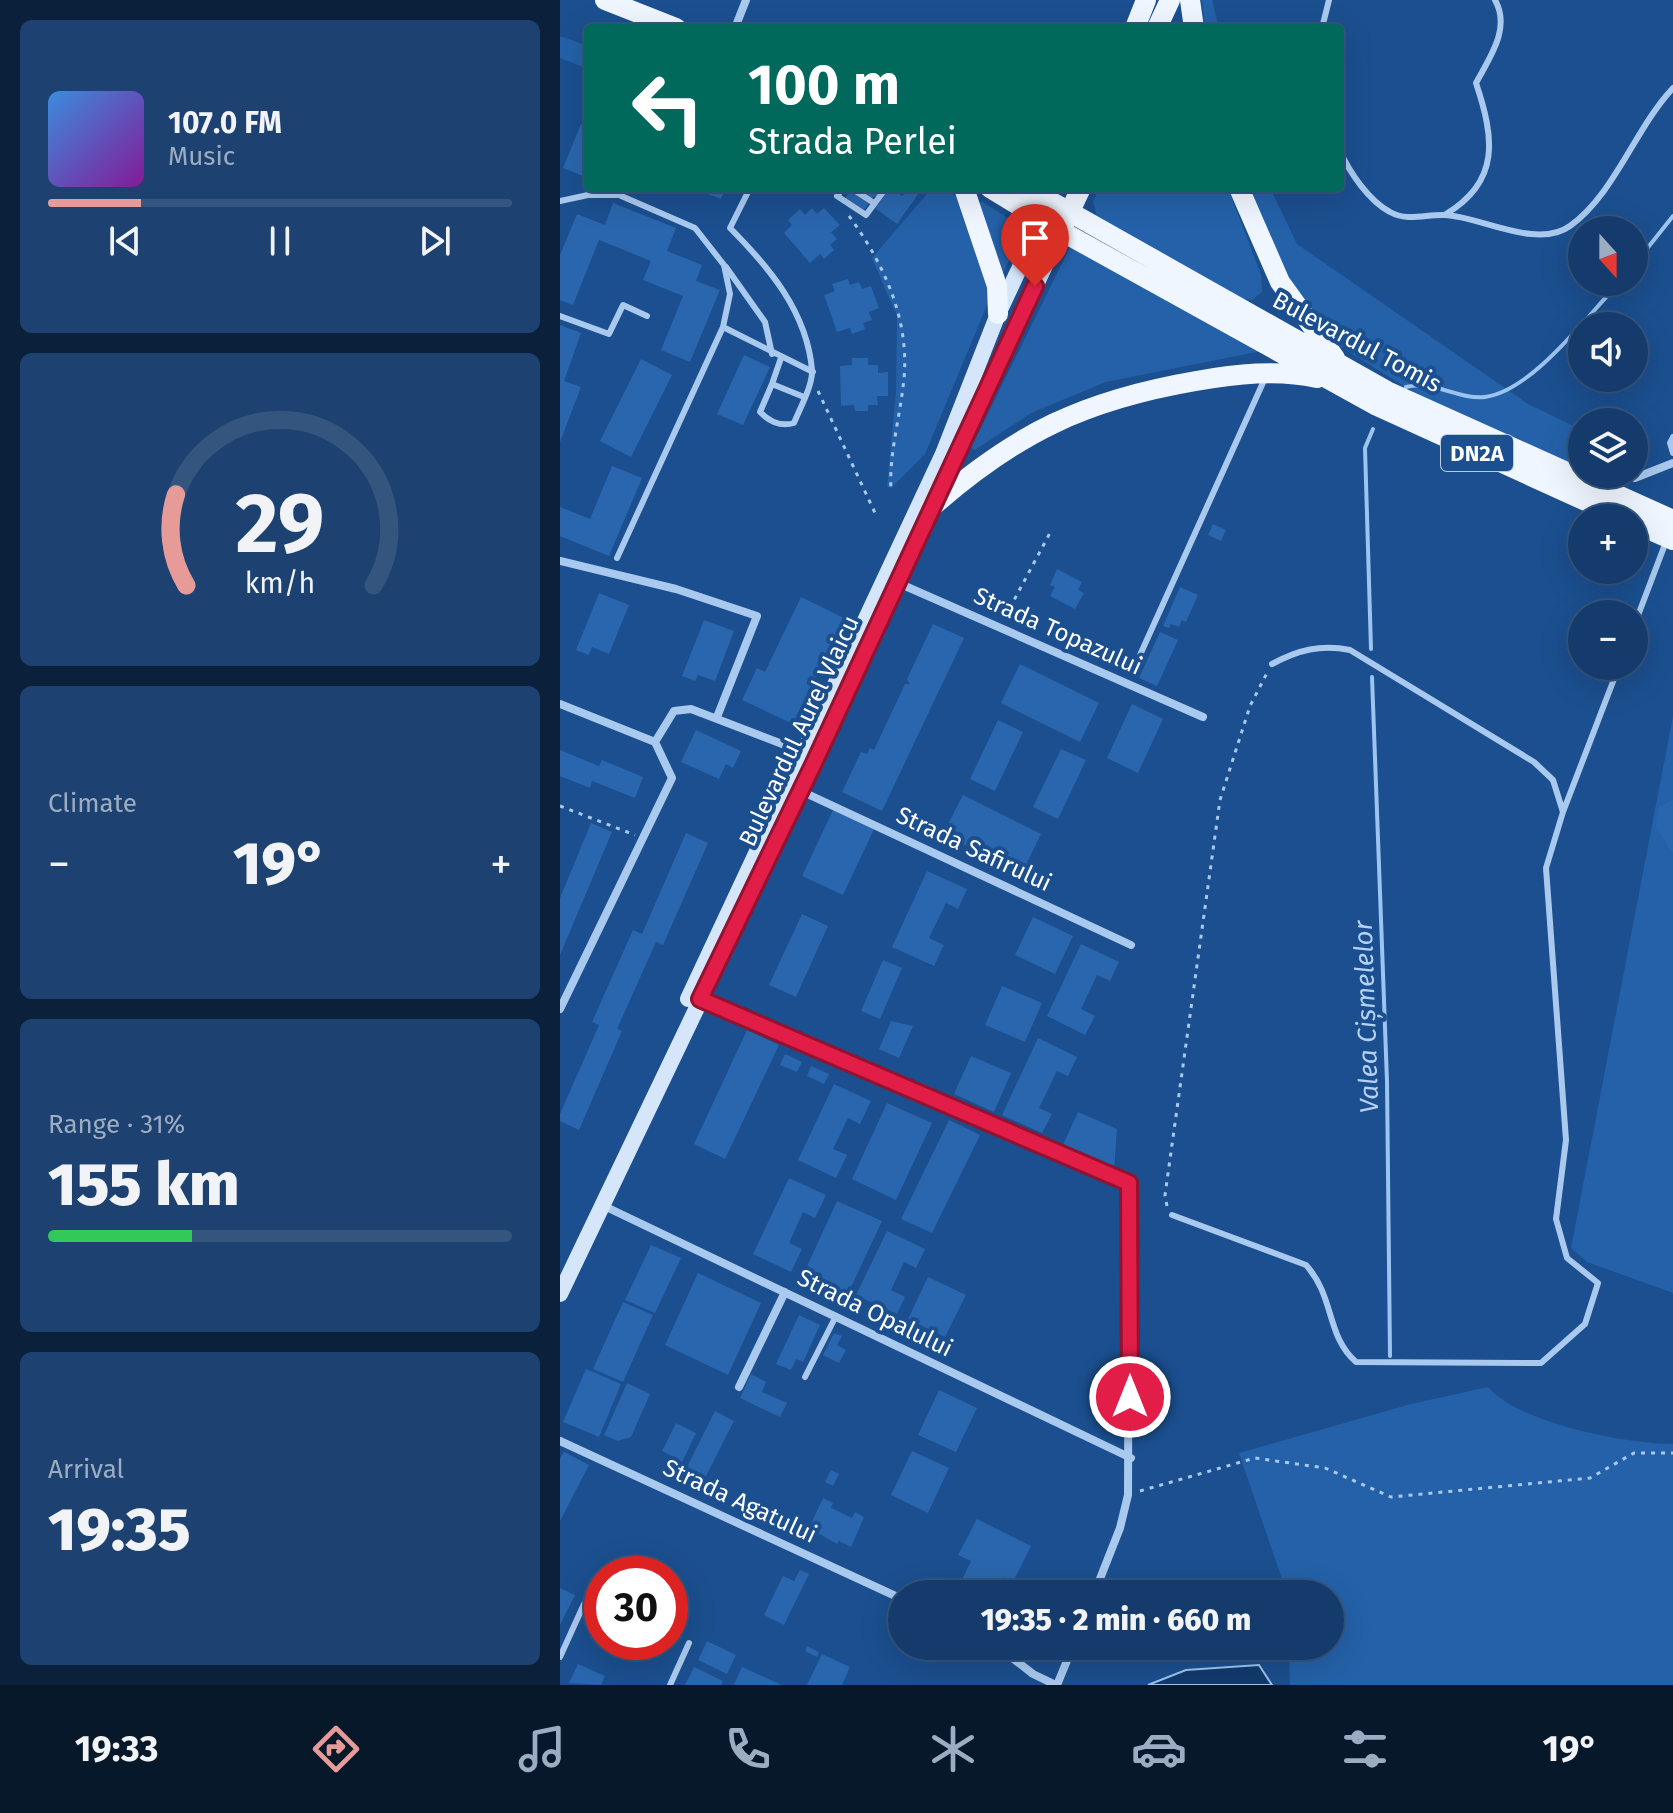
<!DOCTYPE html>
<meta charset="utf-8">
<style>
:root{--surface:#143b6b;--page:#1d4271;--text:#f1f3f6;--muted:#9dadc1;--line:#33557e;--accent:#e69b98}
body{margin:0;font-family:"Fira Sans",sans-serif;background:var(--page);color:var(--text);height:100vh;display:flex;flex-direction:column;font-size:30px;white-space:nowrap}
*{box-sizing:border-box;margin:0}
p{font-size:26px;color:var(--muted)}
.icon{flex:none;width:44px;height:44px;fill:none;stroke:currentColor;stroke-width:2;stroke-linecap:round;stroke-linejoin:round}
.map{position:relative;flex:1;overflow:hidden}
.panel{display:flex;flex-direction:column;gap:20px;padding:20px;background:#0b203b;width:560px}
.panel>*{flex:none}
.top-card{position:absolute;left:24px;top:24px;width:760px;height:168px;border-radius:8px;box-shadow:0 8px 32px #0002,0 0 0 2px var(--line);background:#00695c;color:#fff;overflow:hidden}
.needle{width:52px;rotate:159deg}
.tools{position:absolute;left:1008px;top:216px;display:grid;gap:16px}
.tools a{display:grid;place-items:center;width:80px;height:80px;border-radius:50%;background:var(--surface);box-shadow:0 8px 32px #0002,0 0 0 2px var(--line);font-size:40px}
.speed{position:absolute;left:24px;top:1556px;display:flex;gap:16px;font-size:40px;font-weight:700;text-align:center}
.speed>*{display:grid;place-content:center;width:104px;height:104px;border-radius:50%;background:var(--surface);box-shadow:0 8px 32px #0002,0 0 0 2px var(--line);line-height:1}
.speed .limit{border:12px solid #d22;background:#fff;color:#111}
.pin{position:absolute;display:grid;place-items:center;width:68px;height:68px;color:#fff;margin:-82px -34px;border-radius:50% 50% 50% 0;rotate:-45deg;box-shadow:0 0 8px #0007}
.pin .icon{rotate:45deg}
.me{position:absolute;width:88px;margin:-44px;rotate:0deg;stroke-linejoin:round;filter:drop-shadow(0 0 6px #0008)}
.turn{display:flex;align-items:center;gap:28px;height:168px;padding:0 32px;font-size:36px}
.turn .icon{width:104px;height:104px;stroke-width:2.5}
.turn b{display:block;font-size:56px;line-height:68px}
.big{font-size:60px;font-weight:800;line-height:1.1}
.panel .card{flex:1;display:flex;flex-direction:column;justify-content:center;gap:12px;min-width:0;padding:0 28px;border-radius:12px;background:var(--page)}
.panel .dial{align-items:center;gap:0}
.dial svg{height:208px;overflow:visible;fill:none;stroke:var(--line);stroke-width:7;stroke-linecap:round;text-anchor:middle}
.dial text{fill:var(--text);stroke:none}
.song{display:flex;align-items:center;gap:24px}
.cover{width:96px;height:96px;border-radius:12px;background:linear-gradient(135deg,hsl(210 70% 55%),hsl(290 70% 35%))}
.played{height:8px;border-radius:4px;background:linear-gradient(90deg,var(--accent) 20%,var(--line) 20%)}
.keys{display:flex;justify-content:space-around;direction:ltr}
.heat{display:flex;justify-content:space-between;align-items:center;font-size:44px;direction:ltr}
.charge{height:12px;border-radius:6px;background:linear-gradient(90deg,#34c759 31%,var(--line) 0)}
.trip{position:absolute;left:328px;top:1580px;width:456px;height:80px;border-radius:40px;background:var(--surface);box-shadow:0 8px 32px #0002,0 0 0 2px var(--line);font-weight:800;line-height:80px;text-align:center}
.tab-bar{display:flex;height:128px;justify-content:space-around;align-items:center;background:#08182b;color:var(--muted)}
.tab-bar .icon{width:56px;height:56px}
.tab-bar .selected{color:var(--accent)}
.tab-bar b{font-size:36px;color:var(--text)}
main{display:flex;flex:1;min-height:0}
.map>svg:first-child{display:block}
.green{fill:#2461a8}
.water{fill:#123a6d;stroke:#9cc4f0;stroke-width:2}
.lines{fill:none;stroke-linecap:round;stroke-linejoin:round}
.stream{stroke:#9cc4f0;stroke-width:4}
.building{fill:#2a66ad}
.path{stroke:#a9c9ee;stroke-width:3;stroke-dasharray:4 6;stroke-linecap:butt}
.service{stroke:#a9c9ee;stroke-width:6}
.minor{stroke:#a9c9ee;stroke-width:8}
.secondary{stroke:#d6e6fa;stroke-width:16}
.primary{stroke:#f0f6ff;stroke-width:20}
.route-casing{stroke:#92132f;stroke-width:20}
.route{stroke:#e11d48;stroke-width:14}
.labels{text-anchor:middle;stroke-width:8;stroke-linejoin:round;paint-order:stroke}
.shield{fill:#1b4f8f;stroke:#bbcadd;stroke-width:2}
.shield-label{font-size:22px;font-weight:bold;fill:#fff}
.street-label{font-size:24px;fill:#fff;stroke:#1b4f8f}
.water-label{font-size:26px;font-style:italic;fill:#b5d3f5;stroke:#1b4f8f}
</style>
<main>
<section class="panel">
<div class="card">
<div class="song"><i class="cover"></i><div><b>107.0 FM</b><p>Music</p></div></div>
<div class="played"></div>
<div class="keys"><svg class="icon" aria-label="previous" viewBox="0 0 24 24"><path d="M18 5L8 12l10 7zM5 5v14"/></svg><svg class="icon" aria-label="pause" viewBox="0 0 24 24"><path d="M8 5v14M16 5v14"/></svg><svg class="icon" aria-label="next" viewBox="0 0 24 24"><path d="M6 5l10 7-10 7zM19 5v14"/></svg></div>
</div>
<div class="card dial"><svg viewBox="0 0 100 80">
<path d="M14 69A42 42 0 1 1 86 69"/>
<path d="M14 69A42 42 0 0 1 10 34" stroke="#e69b98"/>
<text x="50" y="56" font-size="32" font-weight="700">29</text>
<text x="50" y="72" font-size="11">km/h</text>
</svg></div>
<div class="card"><p>Climate</p>
<div class="heat"><a>−</a><b class="big">19°</b><a>+</a></div>
</div>
<div class="card"><p>Range · 31%</p><b class="big">155 km</b><div class="charge"></div></div>
<div class="card"><p>Arrival</p><b class="big">19:35</b></div>
</section>
<div class="map">
<svg width="1113" height="1685" viewBox="0 0 1113 1685">
<rect width="100%" height="100%" fill="#1b4f8f"/>
<!-- green -->
<path class="green" d="M642,0H652L659,28H645Z
M0,36L28,46V69L0,58Z
M372,188H384L401,200L430,298L365,454L331,488L327,487L336,392L337,316L312,258Z
M539,188H668L701,275L702,292L692,300L682,299L538,219L533,202Z
M686,188H710L737,244L968,404L1022,430V471L855,393L778,345L751,314L713,253Z
M421,201L448,218L458,232L455,248L441,277L419,207Z
M511,245L697,344V352L546,382L471,413L415,450L411,448Z
M1113,716V1293L1027,1262L1011,1248Z
M928,1387C958,1423 1066,1444 1113,1444V1685H730L729,1646H770V1594H727L679,1453L851,1404Z"/>
<!-- water -->
<path class="water" d="M699,1665L712,1685H588L626,1670Z"/>
<g class="lines">
<!-- stream -->
<path class="stream" d="M1074,265L1113,216
M846,387C874,380 898,400 925,397C972,391 1027,316 1060,282
M811,649L805,448L813,429
M812,677L827,1081L830,1356"/>
</g>
<!-- building -->
<path class="building" d="M21,124L28,127V178L3,168Z
M131,188H165L161,199Z
M292,188H331L342,196L351,188L359,193L337,224L315,208L321,201L314,196L302,213L284,200Z
M53,203L116,228L107,251L142,265L136,281L160,290L130,362L101,350L123,296L83,280L91,261L39,240L13,305L0,300V255L17,214L45,225Z
M252,208L257,214L264,208L280,225L271,232L277,239L270,245L274,250L264,259L260,254L250,263L224,233L232,225L228,220L240,209L245,215Z
M288,279L290,285L299,282L302,289L311,286L319,308L309,312L312,320L303,323L305,329L292,334L290,328L277,332L264,295L275,291L272,284Z
M0,325L21,333L4,381L21,387L0,442Z
M184,355L210,367L183,425L157,414Z
M292,358H308V365H318V373L328,372V396H317L318,405H308V411H295L294,405L281,406L280,366L292,365Z
M81,359L112,375L71,457L40,441Z
M52,466L82,478L49,556L0,536V507L30,519Z
M653,524L666,530L661,541L648,535Z
M497,569L522,582L518,590L524,593L515,609L490,596L495,587L490,585Z
M620,587L638,595L626,622L622,620L619,627L611,624L609,628L603,626Z
M39,593L69,605L49,654L32,647L29,655L16,650Z
M241,597L284,618L233,724L182,700L197,668L205,672Z
M144,620L174,631L155,681L138,675L135,681L122,676Z
M373,624L404,638L322,811L282,792L301,752L307,754L310,748L314,750L345,684H350L347,679Z
M600,632L618,640L597,686L579,678Z
M460,664L539,703L520,742L441,703Z
M572,704L603,719L578,773L547,758Z
M438,720L463,732L435,791L410,779Z
M136,730L181,751L173,768L166,764L159,779L121,762Z
M501,749L526,760L498,819L473,807Z
M0,750L39,766L42,760L83,777L75,798L32,781L30,788L0,776Z
M403,795L481,834L462,873L383,834Z
M1113,799V854L1096,826L1099,807Z
M273,810L314,829L283,895L242,876Z
M31,823L52,832L0,955V898Z
M126,833L148,843L103,945L96,942L57,1029L62,1031L19,1130L0,1121V1114L39,1025L32,1022L73,930L82,934Z
M367,871L407,889L398,909L386,903L369,938L384,945L374,966L332,947Z
M242,914L268,926L236,997L209,985Z
M473,917L513,936L495,974L455,955Z
M521,944L559,962L550,981L537,975L521,1009L535,1016L525,1035L487,1016Z
M323,960L342,968L320,1019L301,1011Z
M442,986L482,1003L465,1042L425,1025Z
M331,1021L353,1026L339,1058L319,1049Z
M187,1030L219,1045L165,1159L134,1144Z
M478,1038L517,1057L508,1076L497,1071L479,1108L492,1114L482,1133L442,1115Z
M225,1054L242,1062L237,1072L220,1065Z
M411,1056L451,1073L434,1112L394,1094Z
M251,1066L269,1074L264,1084L247,1076Z
M274,1084L311,1101L300,1124L288,1118L273,1149L287,1155L276,1178L238,1160Z
M327,1103L372,1123L336,1200L292,1179Z
M518,1112L557,1129L554,1170L502,1147Z
M389,1120L420,1135L372,1233L341,1219Z
M229,1178L266,1195L255,1218L243,1212L229,1243L242,1249L231,1272L193,1254Z
M277,1201L322,1221L286,1298L242,1277Z
M327,1231L365,1249L356,1268L344,1262L331,1290L345,1297L337,1314L296,1295Z
M91,1245L121,1258L95,1313L65,1300Z
M138,1273L201,1303L168,1375L105,1345Z
M368,1277L406,1295L385,1337L348,1319Z
M63,1302L93,1315L63,1382L33,1369Z
M239,1315L260,1325L243,1362L236,1359L231,1370L216,1364Z
M274,1333L282,1336L277,1345L286,1350L279,1363L263,1355Z
M26,1369L61,1384L39,1437L3,1422Z
M191,1374L206,1382L202,1392L227,1403L220,1417L180,1398Z
M67,1383L90,1394L71,1437L58,1441L44,1435Z
M379,1390L417,1408L396,1452L358,1435Z
M155,1411L174,1421L143,1482L124,1473Z
M116,1423L136,1433L118,1471L107,1467L112,1456L102,1451Z
M352,1451L389,1468L368,1513L331,1495Z
M4,1452L29,1465L0,1521V1459Z
M271,1470L279,1474L273,1486L265,1482Z
M263,1498L273,1503L271,1508L292,1518L295,1512L304,1517L291,1547L279,1541L277,1544L249,1528Z
M417,1519L471,1546L453,1582L443,1577L435,1594H395L411,1561L398,1555Z
M61,1556L83,1567L80,1574H52Z
M240,1570L249,1574L224,1625L204,1615L223,1576L234,1581Z
M694,1587L695,1594H656V1592Z
M0,1588L15,1595L0,1625Z
M37,1604L42,1606V1620L32,1615Z
M147,1641L176,1655L167,1674L138,1660Z
M247,1646L259,1652L257,1657L245,1651Z
M623,1646H683V1648L624,1655Z
M262,1654L290,1667L282,1685H247Z
M18,1664L45,1676L41,1685L9,1683Z
M134,1667L163,1681L161,1685H125Z
M182,1667L222,1685H174Z"/>
<g class="lines">
<!-- path -->
<path class="path" d="M289,216C325,265 352,324 343,387C339,421 329,456 331,490
M258,391L316,515
M445,617L491,531
M0,806L75,835
M607,1206L605,1195L660,800L690,706L708,671
M580,1491L695,1458L765,1468L831,1497L1030,1478L1074,1453H1113"/>
<!-- service -->
<path class="service" d="M762,28L769,0
M780,151C790,173 809,201 830,212C848,222 866,214 885,215C919,216 977,250 1010,226C1054,195 1076,127 1113,88
M190,188L170,228C209,267 247,312 252,370C253,385 240,408 234,423C221,427 209,421 200,412L212,384
M283,188L277,196L306,215L326,188
M291,188L314,203
M0,201L28,195H59L135,228L164,265L170,294L163,327L253,372
M886,214C941,181 934,137 916,83C930,57 951,28 935,0
M166,267L205,322L212,354
M0,316L49,334L63,305L87,316
M221,358L212,384L244,397
M1113,437L1110,443L1113,453
M57,558L163,327
M1074,626L1107,539
M580,655L706,376
M1003,812L1059,666
M612,1215L746,1265C775,1297 766,1336 796,1362L981,1363L1025,1324L1038,1283L1007,1258L996,1219L1006,1140L986,868L1003,812L993,780L974,762L790,650C761,644 738,650 712,664
M245,1377L276,1316
M0,1657L24,1604
M110,1685L129,1643"/>
<!-- minor -->
<path class="minor" d="M175,28L186,0
M1037,477L1075,478L1113,463
M0,561L116,589L197,616L157,717
M336,582L643,717
M0,704L95,742
M241,791L571,945
M141,999L569,1183L568,1495L560,1528L534,1594
M0,1009L112,778L95,742L114,711L131,709L243,752
M42,1205L571,1458
M179,1387L225,1292
M0,1441L342,1599
M437,1646L473,1674L496,1685
M497,1685L513,1646"/>
<!-- secondary -->
<path class="secondary" d="M128,999L383,454L438,314L482,220
M0,1294L254,763L501,231"/>
<!-- primary -->
<path class="primary" d="M45,0L116,28
M630,0L634,28
M575,28L586,0
M597,28L610,0
M404,188L437,286L438,314
M430,188L501,231L817,406L1063,518
M467,188L827,391L1113,520
M679,188L720,282L775,358
M504,224L521,188
M372,507C456,433 525,400 636,381C675,374 718,369 757,378
M1074,523L1113,540"/>
</g>
<g class="lines">
<defs>
<path id="route" d="M475,286L254,763L140,999L569,1183L570,1397"/>
</defs>
<!-- route casing -->
<use href="#route" class="route-casing"/>
<!-- route -->
<use href="#route" class="route"/>
</g>
<g class="labels">
<!-- shield labels -->
<rect class="shield" x="881" y="435" width="72" height="36" rx="6"/>
<g class="shield-label">
<text x="917" y="461">DN2A</text>
</g>
<!-- street labels -->
<g class="street-label">
<text transform="translate(797 342) rotate(28)" y="8">Bulevardul Tomis</text>
<text transform="translate(498 631) rotate(24)" y="8">Strada Topazului</text>
<text transform="translate(239 731) rotate(-65)" y="8">Bulevardul Aurel Vlaicu</text>
<text transform="translate(414 849) rotate(25)" y="8">Strada Safirului</text>
<text transform="translate(315 1313) rotate(26)" y="8">Strada Opalului</text>
<text transform="translate(180 1501) rotate(25)" y="8">Strada Agatului</text>
</g>
<!-- water labels -->
<g class="water-label">
<text transform="translate(806 1017) rotate(-92)" y="9">Valea Cișmelelor</text>
</g>
</g>
</svg>
<div class="tools">
<a><svg class="needle" viewBox="-14 -14 28 28"><path d="M0-13l5 13h-10z" fill="#e53935"/><path d="M0 13l5-13h-10z" fill="#9dadc1"/></svg></a>
<a><svg class="icon" aria-label="sound" viewBox="0 0 24 24"><path d="M4 9h4l5-4v14l-5-4H4zM17 9q2 3 0 6"/></svg></a>
<a><svg class="icon" aria-label="layers" viewBox="0 0 24 24"><path d="M12 4l9 5-9 5-9-5zM3 14l9 5 9-5"/></svg></a>
<a>+</a>
<a>−</a>
</div>
<div class="speed"><div class="limit">30</div></div>
<div class="pin" style="left:475px;top:286px;background:#d93025"><svg class="icon" aria-label="arrive" viewBox="0 0 24 24"><path d="M6 21V4h12l-3 4 3 4H6"/></svg></div>
<svg class="me" style="left:570px;top:1397px" viewBox="-20 -20 40 40"><circle r="17" fill="#e11d48" stroke="#fff" stroke-width="3"/><path d="M0-11L8 9 0 5-8 9z" fill="#fff"/></svg>
<div class="trip">19:35 · 2 min · 660 m</div>
<div class="top-card">
<div class="turn"><svg class="icon" aria-label="left" viewBox="0 0 24 24"><path d="M17 20v-9H6M10 6l-5 5 5 5"/></svg><div><b>100 m</b>Strada Perlei</div></div>
</div>
</div>
</main>
<nav class="tab-bar">
<b>19:33</b>
<svg class="icon selected" aria-label="directions" viewBox="0 0 24 24"><path d="M12 3l9 9-9 9-9-9zM9 14v-3h6M13 9l2 2-2 2"/></svg>
<svg class="icon" aria-label="music" viewBox="0 0 24 24"><path d="M9 18V5l10-2v13"/><circle cx="6" cy="18" r="3"/><circle cx="16" cy="16" r="3"/></svg>
<svg class="icon" aria-label="phone" viewBox="0 0 24 24"><path d="M5 4h4l2 5-3 2q2 4 5 5l2-3 5 2v4C11 20 4 13 5 4z"/></svg>
<svg class="icon" aria-label="climate" viewBox="0 0 24 24"><path d="M12 3v18M4 7l16 10M4 17L20 7"/></svg>
<svg class="icon" aria-label="car" viewBox="0 0 24 24"><path d="M5 17H2v-5l4-1 3-4h7l3 4 3 1v5h-3M9 17h6M6 11h13"/><circle cx="7" cy="17" r="2"/><circle cx="17" cy="17" r="2"/></svg>
<svg class="icon" aria-label="filters" viewBox="0 0 24 24"><path d="M4 7h16M4 17h16"/><circle cx="9" cy="7" r="2"/><circle cx="15" cy="17" r="2"/></svg>
<b>19°</b>
</nav>
